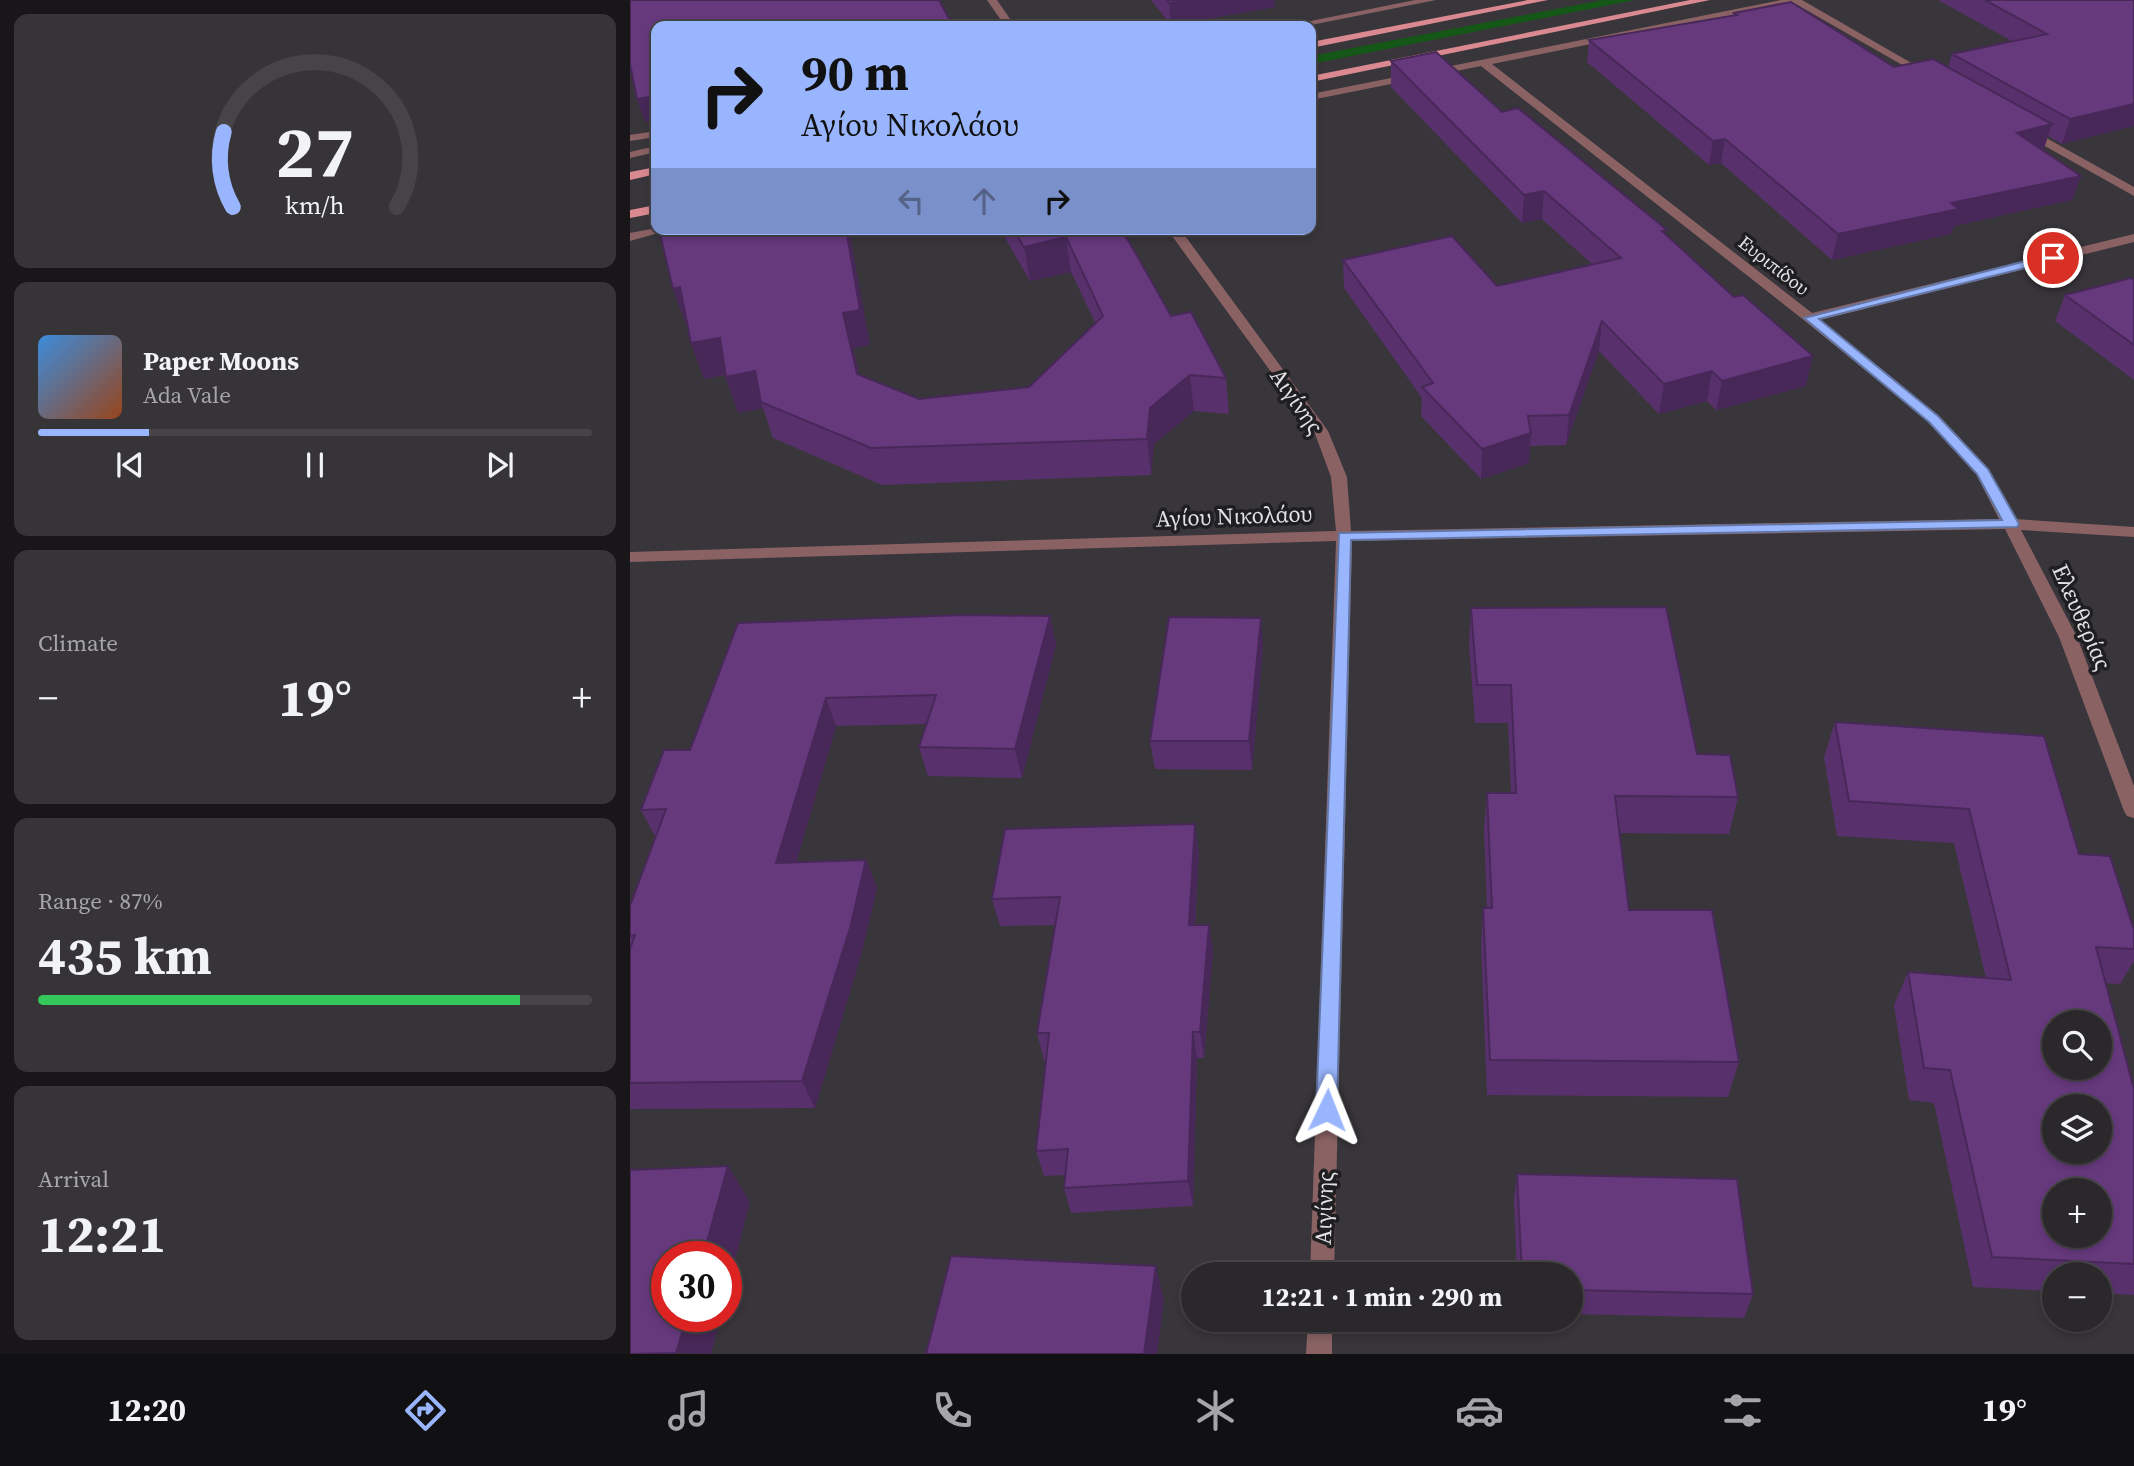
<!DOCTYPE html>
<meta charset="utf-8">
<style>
:root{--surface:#2b282c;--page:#373438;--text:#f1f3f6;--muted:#a6a6a9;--line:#474448;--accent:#99b5fd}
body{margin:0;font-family:"Source Serif 4",serif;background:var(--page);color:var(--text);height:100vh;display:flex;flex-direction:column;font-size:26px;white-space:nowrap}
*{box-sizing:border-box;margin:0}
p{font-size:23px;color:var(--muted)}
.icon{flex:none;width:38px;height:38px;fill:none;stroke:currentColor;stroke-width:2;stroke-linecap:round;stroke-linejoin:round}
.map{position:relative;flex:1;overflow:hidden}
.drawer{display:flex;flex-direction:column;gap:14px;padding:14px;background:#181618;width:630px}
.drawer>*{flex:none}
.top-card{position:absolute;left:21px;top:21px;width:665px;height:214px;border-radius:14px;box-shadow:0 4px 10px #0003,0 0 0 2px var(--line);background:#99b5fd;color:#111;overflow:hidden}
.fabs{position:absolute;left:1412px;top:1010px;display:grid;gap:14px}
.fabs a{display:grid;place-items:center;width:70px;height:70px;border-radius:50%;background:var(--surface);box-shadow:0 4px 10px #0003,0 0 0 2px var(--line);font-size:35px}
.speed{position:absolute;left:21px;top:1241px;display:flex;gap:14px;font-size:35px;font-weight:700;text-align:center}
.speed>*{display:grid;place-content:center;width:91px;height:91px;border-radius:50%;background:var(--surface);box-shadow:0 4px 10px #0003,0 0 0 2px var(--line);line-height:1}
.speed .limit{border:10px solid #d22;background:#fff;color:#111}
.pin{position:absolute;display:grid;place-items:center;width:60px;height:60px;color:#fff;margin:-30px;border:4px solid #fff;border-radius:50%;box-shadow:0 2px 7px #0007}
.me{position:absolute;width:77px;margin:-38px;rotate:2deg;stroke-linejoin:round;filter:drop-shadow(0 0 5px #0008)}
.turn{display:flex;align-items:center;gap:24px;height:147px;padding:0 35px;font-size:32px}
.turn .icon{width:91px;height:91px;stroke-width:2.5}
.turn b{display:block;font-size:49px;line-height:60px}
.lanes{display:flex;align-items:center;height:66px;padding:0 35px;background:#0003;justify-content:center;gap:35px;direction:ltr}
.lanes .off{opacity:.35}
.big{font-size:52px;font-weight:700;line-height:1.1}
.drawer .widget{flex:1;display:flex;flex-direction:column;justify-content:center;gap:10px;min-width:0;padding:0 24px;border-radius:14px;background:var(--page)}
.drawer .dial{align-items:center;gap:0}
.dial svg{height:182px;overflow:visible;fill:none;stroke:var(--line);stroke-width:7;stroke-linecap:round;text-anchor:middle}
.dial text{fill:var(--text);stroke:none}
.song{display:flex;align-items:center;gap:21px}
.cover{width:84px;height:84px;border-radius:10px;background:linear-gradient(135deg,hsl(210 70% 55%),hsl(20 70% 35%))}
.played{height:7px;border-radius:4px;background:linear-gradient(90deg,var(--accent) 20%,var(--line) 20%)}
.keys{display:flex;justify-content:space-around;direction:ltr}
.heat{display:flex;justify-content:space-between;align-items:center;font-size:38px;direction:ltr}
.charge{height:10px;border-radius:5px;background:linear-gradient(90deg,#34c759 87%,var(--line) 0)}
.trip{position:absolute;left:551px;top:1262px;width:402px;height:70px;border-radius:35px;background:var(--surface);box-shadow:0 4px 10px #0003,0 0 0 2px var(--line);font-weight:700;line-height:70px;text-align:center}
.dock{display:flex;height:112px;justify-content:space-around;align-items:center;background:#111012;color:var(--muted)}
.dock .icon{width:49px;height:49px}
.dock .on{color:var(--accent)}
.dock b{font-size:32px;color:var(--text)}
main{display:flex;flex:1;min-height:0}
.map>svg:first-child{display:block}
.green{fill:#155716}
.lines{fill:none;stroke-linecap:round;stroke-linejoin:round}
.lane{fill:#8a6264;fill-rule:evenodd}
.street{fill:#8a6264;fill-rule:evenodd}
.primary{fill:#db8990;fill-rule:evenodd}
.wall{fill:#58316c}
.shaded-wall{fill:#472858}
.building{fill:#66397d;stroke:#472858;stroke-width:2;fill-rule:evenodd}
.route{fill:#99b5fd;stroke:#6376a4;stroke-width:2}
.labels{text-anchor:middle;stroke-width:7;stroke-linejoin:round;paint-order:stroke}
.far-street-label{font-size:19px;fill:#e3e1e5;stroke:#1f1e20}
.street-label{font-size:23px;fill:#e3e1e5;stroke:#1f1e20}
</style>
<main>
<section class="drawer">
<div class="widget dial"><svg viewBox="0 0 100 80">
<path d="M14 69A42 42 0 1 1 86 69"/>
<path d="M14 69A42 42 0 0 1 10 36" stroke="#99b5fd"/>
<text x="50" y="56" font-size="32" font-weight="700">27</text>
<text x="50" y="72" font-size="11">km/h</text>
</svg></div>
<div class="widget">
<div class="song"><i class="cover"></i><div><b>Paper Moons</b><p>Ada Vale</p></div></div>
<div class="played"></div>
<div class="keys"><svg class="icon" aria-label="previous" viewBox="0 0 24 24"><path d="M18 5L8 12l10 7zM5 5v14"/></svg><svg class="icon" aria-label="pause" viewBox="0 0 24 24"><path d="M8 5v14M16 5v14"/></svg><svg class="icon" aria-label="next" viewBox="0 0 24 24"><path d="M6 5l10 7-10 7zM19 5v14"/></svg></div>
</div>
<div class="widget"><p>Climate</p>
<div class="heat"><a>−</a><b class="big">19°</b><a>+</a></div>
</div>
<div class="widget"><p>Range · 87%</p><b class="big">435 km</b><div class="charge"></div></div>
<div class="widget"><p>Arrival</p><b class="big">12:21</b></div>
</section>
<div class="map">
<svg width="1504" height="1354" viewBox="0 0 1504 1354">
<rect width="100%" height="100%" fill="#39363b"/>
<!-- green -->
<path class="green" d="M973,0H1005L681,64V56Z"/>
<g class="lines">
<!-- lane -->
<path class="lane" d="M26,131V137L0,141V135Z"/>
<!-- street -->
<path class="street" d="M357,0H367L385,26H375Z
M785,0H806L676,26H656Z
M1151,0H1172L1304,76L1295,78L1164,3L862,64L1182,313L1504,234V242L1190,320L1309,416L1358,469L1385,519L1504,527V537L1391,530L1447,637L1504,786V818L1497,816L1494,811L1429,637L1375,529L722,541L704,1274H680L706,541L0,562V552L706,531L701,477L684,431L537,229H550L698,431L717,477L721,531L1369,519L1346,474L1299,422L1175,321L851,66L681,100V94Z
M1392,129H1400L1504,187V196L1392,133Z
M26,146V152L0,158V152Z
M26,228L43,229L0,241V233Z
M678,1320H702V1354H676Z"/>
<!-- primary -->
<path class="primary" d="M898,0H918L681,48V42Z
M1060,0H1080L681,82V76Z
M26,167V174L0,180V172Z
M26,205V213L0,218V210Z"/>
</g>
<!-- wall -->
<path class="wall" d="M521,0H644L645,7L541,25Z
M1308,0H1504L1432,144L1418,136L1414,148L1411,149L1451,176L1442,200L1324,226L1321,234L1202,260L1091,163L1079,165L957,62L959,40L1103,16L1104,13L1264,67H1318L1322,54L1382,41Z
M761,61L872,112L1037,235L1176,386L1086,410L1077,401L1029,414L969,351L936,445L900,446L899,463L851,479L791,416L792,398L714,288L713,260L867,286L963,265L912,219L892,223L761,87Z
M370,229H491L541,316L596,378L599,414L564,411L524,444L521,475L252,485L143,438L133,408L108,413L95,375L74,379L61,343L57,323L56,324L43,289L240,345L223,348L229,375L289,399L399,387L466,324L441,272L400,281Z
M1504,280V380L1425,321L1435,295Z
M841,608L1067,754L1108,797L1099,834L990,833L999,910L1109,1062L1098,1097L857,1095L851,945L853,908H857L854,830L857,793H881L878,723H845L839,645Z
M420,616L426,645L392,778L298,776L289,747L297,724L206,726L166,863L236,860L247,888L231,955L185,1108L0,1109V906L26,838L11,810L60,750L108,623Z
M633,646L622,770L525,769L520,741Z
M1205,722L1449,854L1504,930V961L1490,984L1475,983L1504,1089V1295L1470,1293V1274H1424V1291L1343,1287L1304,1103L1279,1100L1264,1005L1278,972L1356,978L1324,843L1207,836L1194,757Z
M569,852L565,925H579L583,952L574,1058H567L563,1206L441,1213L434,1188L435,1175L414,1176L406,1151L416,1060H414L407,1033L425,925L370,926L362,899Z
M887,1174L1123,1294L1114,1318L942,1314V1274H887L884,1200Z"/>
<!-- shaded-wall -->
<path class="shaded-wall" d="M557,0H644L645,7L541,25L539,3Z
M26,96V121L15,122L7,99Z
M1504,104V126L1432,144L1440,119Z
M1422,124L1414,148L1379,157L1387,133Z
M1095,139L1091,163L1079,165L1083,141Z
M1451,176L1442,200L1324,226L1321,234L1202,260L1208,234L1321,203Z
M914,191L912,219L892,223L894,195Z
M216,229H219L240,345L223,348L238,410L227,374L213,313Z
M436,237L441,272L400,281L394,247Z
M50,287L63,322L56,324L43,289Z
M972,321L969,351L936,445L939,415Z
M90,338L102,373L74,379L61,343Z
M1183,356L1176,386L1086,410L1092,381Z
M125,371L131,402L133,408L108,413L96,377Z
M1082,371L1077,401L1029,414L1034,384Z
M560,375L564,411L524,444L521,475L517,439L520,408Z
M901,433L899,463L851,479L852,449Z
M420,616L426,645L392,778L385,749Z
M631,618L633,646L622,770L619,741Z
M196,698L206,726L158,891L146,863Z
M565,824L569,852L563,952L559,925Z
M236,860L247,888L231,955L185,1108L172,1081Z
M579,925L583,952L574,1058L570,1032Z
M563,1032L567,1058L563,1206L558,1181Z
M98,1166L120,1202L96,1295V1256H73Z
M526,1266L534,1300L527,1354H514Z
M57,1316H91L81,1354L46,1353Z"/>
<!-- building -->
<path class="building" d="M0,0H309L323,26H26V96L7,99L0,64Z
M537,0H557L539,3Z
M1355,0H1504V104L1440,119L1322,54L1417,34Z
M1161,2L1264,67L1303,59L1422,124L1387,133L1451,176L1321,203L1329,209L1208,234L1095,139L1083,141L959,40L1107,15L1104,13Z
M806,52L872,112L888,108L1037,230L1032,231L1104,297L1113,295L1183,356L1092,381L1082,371L1034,384L972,321L939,415L898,416L901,433L852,449L792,387L803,383L713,260L822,236L867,286L991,258L914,191L894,195L761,61Z
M29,229H216L230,310L213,313L227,374L289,399L399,387L473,316L436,237L394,247L383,229H491L505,252L541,316L561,312L596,378L560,375L520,408L517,439L241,448L131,402L125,371L96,377L90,338L61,343L50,287L43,289Z
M1501,278L1504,280V345L1435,295Z
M1036,607L1067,754L1100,755L1108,797L985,796L999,910H1082L1109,1062L860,1060L853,908H862L857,793H886L881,685H847L841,608Z
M332,615L420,616L385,749L289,747L306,695L196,698L146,863L236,860L220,928L172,1081L0,1083V949L5,935L0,936V906L36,809L11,810L34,750H60L108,623Z
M539,617L631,618L619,741H520Z
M1205,722L1414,736L1449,854L1480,856L1504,930V949L1466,947L1504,1089V1264L1362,1257L1320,1070L1294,1068L1278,972L1381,980L1339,809L1219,801ZM1424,1022H1470V1068H1424ZM1424,1106H1470V1152H1424ZM1424,1190H1470V1236H1424Z
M565,824L559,925H579L570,1032H563L558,1181L434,1188L438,1149L406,1151L419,1033H407L430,897L362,899L375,829Z
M98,1166L73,1256H37V1316H57L46,1353L0,1354V1170Z
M887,1174L1107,1179L1123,1294L942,1290V1274H892Z
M321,1256L526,1266L514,1354H296Z"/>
<!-- route -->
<path class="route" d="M1423,254L1427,255V260L1189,319L1308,416L1358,469L1389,524L1387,527L721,540L707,1110L704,1117L697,1119L689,1117L686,1110L709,533L1372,520L1347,474L1299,422L1174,318Z"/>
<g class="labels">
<!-- far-street labels -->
<g class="far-street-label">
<text transform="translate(1144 265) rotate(38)" y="7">Ευριπίδου</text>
</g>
<!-- street labels -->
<g class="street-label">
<text transform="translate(667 401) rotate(55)" y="8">Αιγίνης</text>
<text transform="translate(604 516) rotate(-2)" y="8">Αγίου Νικολάου</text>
<text transform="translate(1452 617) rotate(66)" y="8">Ελευθερίας</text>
<text transform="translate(694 1208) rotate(-88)" y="8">Αιγίνης</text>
</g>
</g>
</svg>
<div class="fabs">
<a><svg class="icon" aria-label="search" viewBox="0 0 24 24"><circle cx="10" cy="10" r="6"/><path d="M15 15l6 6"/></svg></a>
<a><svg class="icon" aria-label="layers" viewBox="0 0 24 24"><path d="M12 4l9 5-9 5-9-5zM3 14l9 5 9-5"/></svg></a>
<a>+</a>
<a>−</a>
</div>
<div class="speed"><div class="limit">30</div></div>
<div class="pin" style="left:1423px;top:258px;background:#d93025"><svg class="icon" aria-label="arrive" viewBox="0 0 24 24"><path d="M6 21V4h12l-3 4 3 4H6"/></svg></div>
<svg class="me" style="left:697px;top:1110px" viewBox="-20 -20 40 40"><path d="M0-17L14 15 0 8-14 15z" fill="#99b5fd" stroke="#fff" stroke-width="4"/></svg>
<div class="trip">12:21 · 1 min · 290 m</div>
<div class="top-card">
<div class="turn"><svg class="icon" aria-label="right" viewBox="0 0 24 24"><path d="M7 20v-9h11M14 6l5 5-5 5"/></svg><div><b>90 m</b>Αγίου Νικολάου</div></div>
<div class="lanes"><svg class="icon off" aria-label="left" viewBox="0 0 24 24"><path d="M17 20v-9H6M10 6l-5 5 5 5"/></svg><svg class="icon off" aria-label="ahead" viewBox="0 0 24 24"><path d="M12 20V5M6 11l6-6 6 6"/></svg><svg class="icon" aria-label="right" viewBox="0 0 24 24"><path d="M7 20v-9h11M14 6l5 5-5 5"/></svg></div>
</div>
</div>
</main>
<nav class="dock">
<b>12:20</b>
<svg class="icon on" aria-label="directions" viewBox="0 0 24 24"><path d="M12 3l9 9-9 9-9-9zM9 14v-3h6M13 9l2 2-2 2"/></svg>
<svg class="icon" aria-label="music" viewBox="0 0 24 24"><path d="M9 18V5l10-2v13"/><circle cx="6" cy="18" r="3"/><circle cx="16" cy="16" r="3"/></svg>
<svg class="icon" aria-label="phone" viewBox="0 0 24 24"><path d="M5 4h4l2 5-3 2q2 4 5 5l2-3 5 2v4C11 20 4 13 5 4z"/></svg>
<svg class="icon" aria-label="climate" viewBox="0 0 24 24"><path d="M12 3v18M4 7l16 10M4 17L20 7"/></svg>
<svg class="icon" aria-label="car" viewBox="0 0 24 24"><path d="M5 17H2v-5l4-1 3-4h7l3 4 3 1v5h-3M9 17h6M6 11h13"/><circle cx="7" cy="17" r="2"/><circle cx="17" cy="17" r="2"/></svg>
<svg class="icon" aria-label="filters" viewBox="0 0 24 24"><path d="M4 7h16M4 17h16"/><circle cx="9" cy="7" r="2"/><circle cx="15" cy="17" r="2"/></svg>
<b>19°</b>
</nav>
